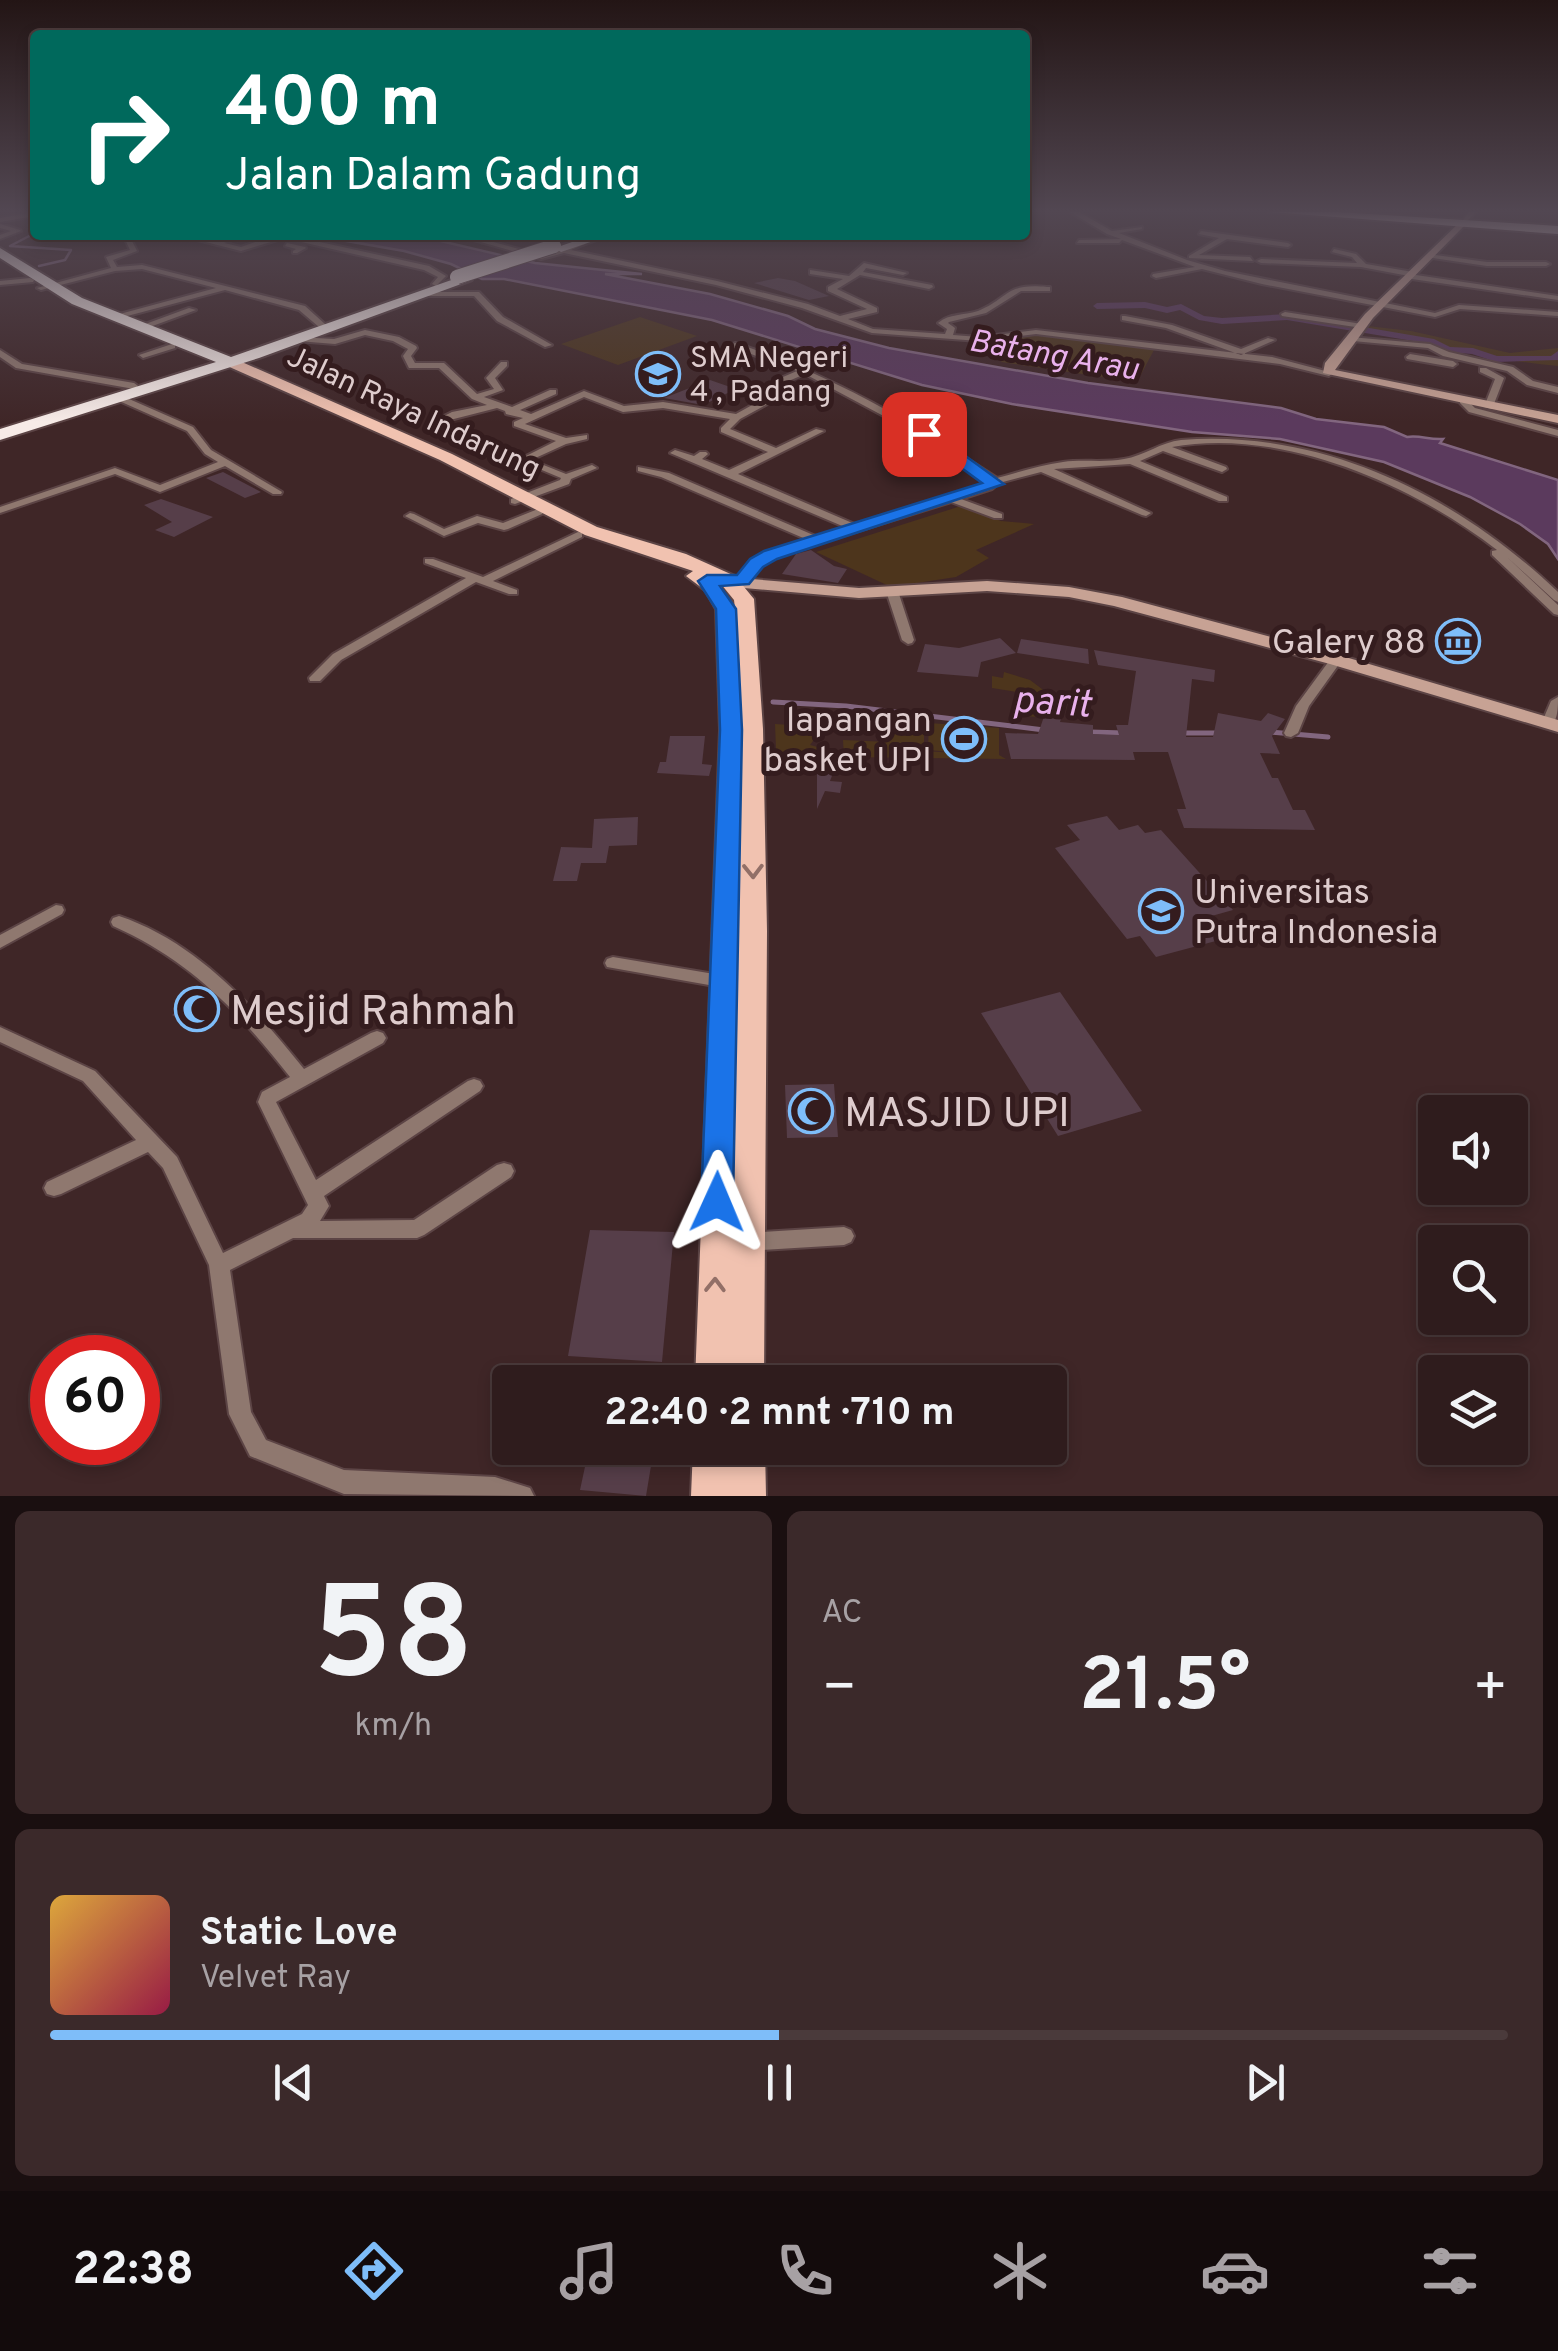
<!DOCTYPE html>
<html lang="id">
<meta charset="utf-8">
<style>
:root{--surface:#2f1c1d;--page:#3b292a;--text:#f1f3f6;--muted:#a7a1a4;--line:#4a3a3b;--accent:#7ebdf9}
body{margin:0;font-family:Overpass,sans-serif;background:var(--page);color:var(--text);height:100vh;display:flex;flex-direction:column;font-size:38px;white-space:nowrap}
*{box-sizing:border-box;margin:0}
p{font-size:32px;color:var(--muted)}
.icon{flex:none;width:55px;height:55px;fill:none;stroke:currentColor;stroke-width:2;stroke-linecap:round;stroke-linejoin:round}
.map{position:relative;height:1496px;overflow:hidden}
.drawer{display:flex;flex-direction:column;gap:15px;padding:15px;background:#1a0f10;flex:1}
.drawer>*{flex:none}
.hud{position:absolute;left:30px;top:30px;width:1000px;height:210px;border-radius:10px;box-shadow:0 5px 15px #0003,0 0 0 2px var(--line);background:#00695c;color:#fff;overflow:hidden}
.tools{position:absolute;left:1418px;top:1095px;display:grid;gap:20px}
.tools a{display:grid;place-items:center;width:110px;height:110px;border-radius:10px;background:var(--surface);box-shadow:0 5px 15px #0003,0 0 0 2px var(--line);font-size:50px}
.speed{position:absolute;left:30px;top:1335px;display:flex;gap:20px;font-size:50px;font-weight:700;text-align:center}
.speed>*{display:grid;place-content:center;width:130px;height:130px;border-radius:50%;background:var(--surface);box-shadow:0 5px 15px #0003,0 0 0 2px var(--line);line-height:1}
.speed .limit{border:15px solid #d22;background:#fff;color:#111}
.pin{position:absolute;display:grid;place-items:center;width:85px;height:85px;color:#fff;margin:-42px;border-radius:20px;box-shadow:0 5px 15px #0006}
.me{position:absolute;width:110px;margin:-55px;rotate:1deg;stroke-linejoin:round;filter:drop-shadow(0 0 8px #0008)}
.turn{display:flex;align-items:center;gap:35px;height:210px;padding:0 30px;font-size:45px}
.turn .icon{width:130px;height:130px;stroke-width:2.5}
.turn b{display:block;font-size:70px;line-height:85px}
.big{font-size:75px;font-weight:700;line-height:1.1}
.drawer .widget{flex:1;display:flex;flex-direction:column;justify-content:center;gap:15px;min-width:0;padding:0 35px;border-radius:15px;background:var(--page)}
.drawer .dial{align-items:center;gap:0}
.dial b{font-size:130px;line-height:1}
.song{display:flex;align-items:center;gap:30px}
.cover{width:120px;height:120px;border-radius:15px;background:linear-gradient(135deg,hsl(40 70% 55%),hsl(340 70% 35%))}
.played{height:10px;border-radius:5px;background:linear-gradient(90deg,var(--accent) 50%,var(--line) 50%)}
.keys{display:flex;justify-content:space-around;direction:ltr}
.heat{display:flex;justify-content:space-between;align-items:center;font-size:55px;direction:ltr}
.drawer .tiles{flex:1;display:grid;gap:15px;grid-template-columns:1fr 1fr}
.widget:last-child{grid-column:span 2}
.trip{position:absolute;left:492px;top:1365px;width:575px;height:100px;border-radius:10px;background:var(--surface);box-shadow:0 5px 15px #0003,0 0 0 2px var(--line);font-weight:700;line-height:100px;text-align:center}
.menu{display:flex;height:160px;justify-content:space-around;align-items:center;background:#130b0c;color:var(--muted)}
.menu .icon{width:70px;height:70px}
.menu .on{color:var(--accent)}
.menu b{font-size:45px;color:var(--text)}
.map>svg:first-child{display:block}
.green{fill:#4d351c}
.water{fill:#5b3a5d;stroke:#82667f;stroke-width:2.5}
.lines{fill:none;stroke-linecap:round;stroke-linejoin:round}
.stream-far1{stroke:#82667f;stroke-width:2.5}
.stream{stroke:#82667f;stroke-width:5}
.canal{fill:#5b3a5d;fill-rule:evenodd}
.building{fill:#563e49}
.street-casing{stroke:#5c4445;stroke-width:4}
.secondary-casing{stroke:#5c4445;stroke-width:4}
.primary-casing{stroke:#5c4445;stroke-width:4}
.highway-casing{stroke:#5c4445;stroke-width:4}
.street{fill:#8f786f;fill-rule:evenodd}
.secondary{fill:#c7a294;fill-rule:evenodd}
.primary{fill:#f1c2b0;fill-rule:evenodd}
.highway{fill:#f7ebe7;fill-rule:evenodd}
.highway-bridge-casing{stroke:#5c4445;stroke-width:16;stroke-linecap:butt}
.highway-bridge{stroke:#f7ebe7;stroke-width:14}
.oneway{stroke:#926f67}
.route{fill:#1a73e8;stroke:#114b97;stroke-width:2.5}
.labels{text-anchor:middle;stroke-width:10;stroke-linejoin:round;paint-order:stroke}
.far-poi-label{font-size:30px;fill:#decccd;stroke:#341c1e;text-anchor:start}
.far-street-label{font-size:30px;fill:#decccd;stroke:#341c1e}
.far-water-label{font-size:32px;font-style:italic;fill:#e9b1ec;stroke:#341c1e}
.poi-label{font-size:35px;fill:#decccd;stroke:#341c1e;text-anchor:end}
.water-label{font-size:38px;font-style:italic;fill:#e9b1ec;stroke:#341c1e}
.near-poi-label{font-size:42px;fill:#decccd;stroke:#341c1e;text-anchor:start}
</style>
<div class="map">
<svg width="1558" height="1496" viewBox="0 0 1558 1496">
<rect width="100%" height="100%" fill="#3f2627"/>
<!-- green -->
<path class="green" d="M640,317L697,336L618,365L561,344Z
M1359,325L1411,331L1510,353L1558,348V366C1488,360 1422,341 1353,329Z
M1024,333L1154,350L1137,382L1001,362Z
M961,506L1001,521L1034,524L976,550L989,558L956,577L891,587L816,552Z
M1004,672L1030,680L1046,692L1038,717L1025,716L1026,702L1017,692L992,688V676L1003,678Z
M929,723L999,728V755L1006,759L844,757L843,740L889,742L892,730L903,731L908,725L924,727V751L974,754L928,750Z
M775,724L822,727L826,735L818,734L810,745L829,750C811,759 793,759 776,749Z"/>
<!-- water -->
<path class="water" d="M312,235H415L535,263L642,274H605L710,294L788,316L815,329L889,348L1088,383L1281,408L1316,419L1384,427L1407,437C1421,435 1428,440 1443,439L1440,443L1558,480V559L1548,544L1520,524L1470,497L1384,462L1280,439L1192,432L1012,404L922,385L712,320L504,279H482L451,264L404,251Z"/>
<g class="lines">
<!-- stream-far1 -->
<path class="stream-far1" d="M35,233L10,246L71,250L65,260L39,266"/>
<!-- stream -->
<path class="stream" d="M773,702L846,706L1044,730
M1090,732L1124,733
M1270,732L1328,737
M1180,733H1219"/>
<!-- canal -->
<path class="canal" d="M1145,302L1167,307L1181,304L1204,316L1222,318L1287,314L1434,339L1450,347L1473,348L1497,356H1551L1558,351V360L1496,362L1472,354L1445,352L1431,344L1287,320L1222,324L1199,320L1180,310L1167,313L1145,308L1097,309L1093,306L1097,303Z"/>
</g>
<!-- building -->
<path class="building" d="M778,278L795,281L829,296L809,300L754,283Z
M710,380L736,389L703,405L664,398Z
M223,472L261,492L245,498L206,478Z
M161,499L213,517L174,537L155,530L172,522L144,505Z
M811,550L834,566L847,569L838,583L782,574L796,554Z
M1000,638L1016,653L981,662L978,677L917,672L925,644L959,648Z
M1021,639L1088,649L1089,664L1017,653Z
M1094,650L1215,670L1214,682L1192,679L1186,737H1213L1218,713L1261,721L1268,713L1285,719L1272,736L1280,754L1260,753L1272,778H1278L1293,810H1305L1315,830L1184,828L1177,809H1186L1168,752H1133L1135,760L1011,759L1005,733L1038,734L1052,693L1068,696L1060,722L1093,725V734L1119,735L1116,725H1128L1136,671L1098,665Z
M670,736H705L702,764L712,765L709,776L657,773L660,762H666Z
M827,745L836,765L830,781L842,782L840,793L825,791L817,809V764Z
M1107,816L1119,830L1138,825L1145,833L1161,830L1233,910L1208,917L1227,938L1156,957L1140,936L1127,939L1055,848L1080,840L1067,825Z
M638,817L637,845L609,846L606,863H581L577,881H553L561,847L592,848L594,819Z
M203,992L221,1004L191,1027L172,1015Z
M1060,992L1142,1111L1058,1136L981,1013Z
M834,1084L838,1137L787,1138L785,1085Z
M590,1230L674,1232L662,1362L568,1356Z
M589,1448H654L646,1496L580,1490Z"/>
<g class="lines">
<defs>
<path id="street" d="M35,212V216L0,222V218Z
M1070,212H1079L1112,231L1142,227V229L1119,233L1187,260L1225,271L1435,313L1459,305L1558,312V316L1460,309L1435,317L1262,284L1202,269L1156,278L1152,276L1153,274L1195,267L1122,240L1119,243H1077L1079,240L1121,239L1107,234Z
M1469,212H1476L1465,223H1461Z
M0,224L20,230L21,231L0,239V235L11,231L0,228Z
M1201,231L1288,243L1291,245L1288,247L1227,239L1199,255L1250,257L1253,261L1189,258V256L1219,238L1199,234Z
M123,235H129L137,251L113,260L117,267L142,265L305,306L326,325L319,327L299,310L225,290L116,319V315L216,288L142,269L115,271L41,290L37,288L111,268L106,257L130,250Z
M201,235L198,237C219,242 226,235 246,235L224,243L241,247L276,235H288L429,266L446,276L436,286L432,284L438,277L424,270L284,238L241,251L186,237Z
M456,235H467L541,255L583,241L585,244L571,250L717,281L808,304L840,316L867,309L828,291V287L843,279L810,274V270L849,276L864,263L907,273L903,275L866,268L863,272L932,285L933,287L929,289L860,275L837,289L877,308V312L848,319L873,329L945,334L947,329L938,323C950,313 963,316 978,311C1010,298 1004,283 1047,287H1050V291H1021L986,313L949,322L948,323L955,328L953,335L979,337L1036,330L1272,357L1333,373L1329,376L1280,364L1036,334L979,341L872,333L802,308L716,285L564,253L541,259Z
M287,243L305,247L306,248L297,253H293V251L296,249L285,246Z
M1334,249L1356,254L1366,264L1413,272L1416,275L1558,296V300L1412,279L1409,276L1361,267L1261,263L1257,261L1261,259L1357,263L1352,257L1332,252Z
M1428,254L1487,262H1546L1550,264L1546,266H1487L1426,257Z
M30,278L34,280L33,282L0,285V281Z
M425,292H479L503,317L552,345L545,347L497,321L474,296H422V292Z
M189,308L196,310L147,328L140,326Z
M1285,312L1362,324L1366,326L1362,328L1282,316L1281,314Z
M1125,316L1172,325L1241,349L1268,338L1275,340L1241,355L1166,328L1122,320V316Z
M365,330L399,337L416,346L417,348L411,356L415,363H444L477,394L494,389L486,378L501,362H507V366L495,378L503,390L484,397L512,407L550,390H556V394L520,410L531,414L584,391L624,406L663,402L736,414L763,399L753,394V390L797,371L732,347L731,345L735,343C829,373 915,424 997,478C1019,472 1041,465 1063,462C1083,459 1104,463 1124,459C1144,456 1161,442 1181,440C1324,429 1457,496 1558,592V602L1554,600L1507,557L1558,605V615L1554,614L1492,555V551L1497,550C1412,484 1281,427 1172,447L1226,467L1227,469L1222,472L1163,451L1140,461L1227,497V501H1219L1130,464L1054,469L1151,513L1146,516L1142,515L1041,472L999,483L992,489L961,499L1002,514V518H994L951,502L775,557L760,565L747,582L743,583L737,580L752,561L767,553L808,540L661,477L638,471V467L669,473L818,537L847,528L670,453L675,450L694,456L700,452H706L708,454L702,459L729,470L768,452L721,432V428L730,419L663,408L623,412L584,397L525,424L566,438L587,435V439L566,444L531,460L566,474L592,465L597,468L571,479L569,484L515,504L511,503V499L560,480L561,478L518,460L556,441L514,426V422L523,418L506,414L505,411L497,408L438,423V419L452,412L487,405L472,399L439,368H409L403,356L408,349L393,341L365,335L335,344L298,341L294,339L298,337L334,339ZM805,374L921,436L989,481L984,485L857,525L738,474L824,431L816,429L776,448L730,429L740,419L773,401V397L763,392Z
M1350,337L1430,344L1449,352L1513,367L1533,381L1558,387V393L1527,385L1507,371L1443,356L1428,348L1353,341H1350Z
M172,344H175V348L143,358L139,355Z
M0,350L22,364L134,383L138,386L134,389L16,368L0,357Z
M1410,354L1453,361L1457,364L1453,367L1407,359L1406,357Z
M1480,368H1486L1504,378L1492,409L1484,407L1495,379L1480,372Z
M120,395L193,427L211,450L282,492L281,494H273L225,466L160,492L115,474L0,513V507L115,468L160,485L218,462L205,454L187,431L117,400V396Z
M1460,399H1466L1475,408L1558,430V436L1469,412L1460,403Z
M538,509L543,512L542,514L508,529L504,530L478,523L444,536L405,516L410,513L414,514L444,529L477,516L503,523Z
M578,532L582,533V537L493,581L517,590V594H509L476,582L341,660L320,681H310L309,678L333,654L466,578L425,563V559H433L483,577Z
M892,588L898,591L914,640L912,643L908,644L902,640L886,591Z
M1336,656L1342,660L1309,706L1298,733L1291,737L1286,736L1284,733L1296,706L1332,657Z
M1558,697C1558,707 1558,723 1549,726L1544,725L1542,722L1551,701Z
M56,905L62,906L64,910L62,914L0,948V935Z
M119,916C197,942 254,1007 304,1069L371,1033L377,1031L383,1033L386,1038L383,1043L276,1102L316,1180L468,1081L474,1079L480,1081L483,1086L480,1091L324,1196L329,1206L320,1221L414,1220L497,1165L504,1163L511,1165L514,1171L511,1177L424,1235L417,1238H293L230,1270L251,1412L266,1440L344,1470L495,1477L530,1488L534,1496L344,1494L250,1456L229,1414L209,1265L163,1168L148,1152L61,1194L54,1196L47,1194L44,1188L47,1182L136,1140L83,1081L0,1042V1027L95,1071L177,1157L223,1253L302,1214L308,1205L258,1102L262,1092L290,1077C239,1012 190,960 113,926L111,922L113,918Z
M613,957L726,976L732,978L734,982L732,986L726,988L607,967L605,963L607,959Z
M844,1227L851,1230L854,1236L851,1242L844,1245L747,1251L740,1248L737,1242L740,1236L747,1233Z"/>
<path id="secondary" d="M1461,221L1464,226L1373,318L1335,370L1558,415V423L1323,373L1325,363L1365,314Z
M715,576L859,588L987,581L1069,587L1122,597L1342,656L1558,720V732L1330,664L1114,606L1069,597L987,591L859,598L709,585V577Z"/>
<path id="primary" d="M225,359H235L452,454L597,527L686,554L735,576L754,599L763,729L767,931L764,1382H695L720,730L716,609L706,591L686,576L693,571L585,535L440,460L225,365ZM719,583L721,584L734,600L735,608Z
M693,1448H765L766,1496H691Z"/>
<path id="highway" d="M1269,212H1338L1558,226V234Z
M592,235H611L561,252L555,248Z
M0,248L82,298L231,357L460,277L472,280L259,358L0,440V429L216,362L72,304L0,258Z"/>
</defs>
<!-- street casing -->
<use href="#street" class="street-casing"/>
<!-- secondary casing -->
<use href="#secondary" class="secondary-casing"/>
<!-- primary casing -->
<use href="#primary" class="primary-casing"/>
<!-- highway casing -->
<use href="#highway" class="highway-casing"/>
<!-- street -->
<use href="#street" class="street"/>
<!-- secondary -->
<use href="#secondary" class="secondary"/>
<!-- primary -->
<use href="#primary" class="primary"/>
<!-- highway -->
<use href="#highway" class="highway"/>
<defs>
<path id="highway-bridge" d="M457,277L554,246"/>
</defs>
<!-- highway-bridge casing -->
<use href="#highway-bridge" class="highway-bridge-casing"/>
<!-- highway-bridge -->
<use href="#highway-bridge" class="highway-bridge"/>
</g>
<!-- one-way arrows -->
<defs><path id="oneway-chevron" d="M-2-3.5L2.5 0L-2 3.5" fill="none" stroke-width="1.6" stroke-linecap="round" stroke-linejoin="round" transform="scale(2.5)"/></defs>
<g class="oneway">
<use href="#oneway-chevron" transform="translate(753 871) rotate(89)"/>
<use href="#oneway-chevron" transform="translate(715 1285) rotate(-89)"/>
</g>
<!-- sky -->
<linearGradient id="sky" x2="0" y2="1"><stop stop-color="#231515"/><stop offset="0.5" stop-color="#524752"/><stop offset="1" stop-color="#524752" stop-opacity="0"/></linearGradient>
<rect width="1558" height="422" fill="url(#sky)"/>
<!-- route -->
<path class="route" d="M919,430H930L1004,484L777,559L763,567L749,584L720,586L736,609L742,730L733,1202L729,1212L717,1217L705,1212L701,1202L720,730L716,609L698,581L707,575H737L750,559L764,551L982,483L919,437Z"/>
<!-- icons -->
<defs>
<symbol id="school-ring" viewBox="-11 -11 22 22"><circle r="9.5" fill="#341c1e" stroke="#7ebdf9" stroke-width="1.5"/><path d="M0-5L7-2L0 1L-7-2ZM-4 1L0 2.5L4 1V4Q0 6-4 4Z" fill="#7ebdf9"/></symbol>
<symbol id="museum-ring" viewBox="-11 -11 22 22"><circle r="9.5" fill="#341c1e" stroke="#7ebdf9" stroke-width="1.5"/><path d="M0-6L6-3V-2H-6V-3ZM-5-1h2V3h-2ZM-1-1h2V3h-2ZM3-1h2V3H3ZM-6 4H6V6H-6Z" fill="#7ebdf9"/></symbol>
<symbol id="stadium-ring" viewBox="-11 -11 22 22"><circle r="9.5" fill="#341c1e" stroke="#7ebdf9" stroke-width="1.5"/><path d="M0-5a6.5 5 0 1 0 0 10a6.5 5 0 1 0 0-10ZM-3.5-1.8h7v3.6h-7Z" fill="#7ebdf9"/></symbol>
<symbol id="university-ring" viewBox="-11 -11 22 22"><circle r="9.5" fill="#341c1e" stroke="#7ebdf9" stroke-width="1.5"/><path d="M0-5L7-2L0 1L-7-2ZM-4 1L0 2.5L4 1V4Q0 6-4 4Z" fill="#7ebdf9"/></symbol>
<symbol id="mosque-ring" viewBox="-11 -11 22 22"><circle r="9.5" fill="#341c1e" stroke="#7ebdf9" stroke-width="1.5"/><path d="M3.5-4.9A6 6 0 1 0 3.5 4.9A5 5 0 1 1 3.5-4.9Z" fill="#7ebdf9"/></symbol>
</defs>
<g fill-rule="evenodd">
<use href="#school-ring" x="633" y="349" width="50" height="50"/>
<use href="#museum-ring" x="1433" y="616" width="50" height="50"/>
<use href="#stadium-ring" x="939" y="714" width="50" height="50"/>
<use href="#university-ring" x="1136" y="886" width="50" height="50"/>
<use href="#mosque-ring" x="172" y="984" width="50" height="50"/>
<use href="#mosque-ring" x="786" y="1086" width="50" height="50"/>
</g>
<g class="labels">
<!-- far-poi labels -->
<g class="far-poi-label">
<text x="690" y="367">SMA Negeri<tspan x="690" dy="34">4 , Padang</tspan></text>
</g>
<!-- far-street labels -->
<g class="far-street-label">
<text transform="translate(414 412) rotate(25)" y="10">Jalan Raya Indarung</text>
</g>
<!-- far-water labels -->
<g class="far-water-label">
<text transform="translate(1054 354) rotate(10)" y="11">Batang Arau</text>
</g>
<!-- poi labels -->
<g class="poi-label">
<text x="1426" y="653">Galery 88</text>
<text x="932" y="731">lapangan<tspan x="932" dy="40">basket UPI</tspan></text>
<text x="1194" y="903" text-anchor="start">Universitas<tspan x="1194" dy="40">Putra Indonesia</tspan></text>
</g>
<!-- water labels -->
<g class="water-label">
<text transform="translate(1052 701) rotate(4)" y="13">parit</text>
</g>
<!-- near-poi labels -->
<g class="near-poi-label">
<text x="230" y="1024">Mesjid Rahmah</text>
<text x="844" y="1126">MASJID UPI</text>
</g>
</g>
</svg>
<div class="tools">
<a><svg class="icon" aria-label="sound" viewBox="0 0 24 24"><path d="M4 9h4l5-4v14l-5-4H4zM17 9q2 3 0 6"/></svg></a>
<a><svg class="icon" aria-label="search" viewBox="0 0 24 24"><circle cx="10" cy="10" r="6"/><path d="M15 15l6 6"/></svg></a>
<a><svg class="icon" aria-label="layers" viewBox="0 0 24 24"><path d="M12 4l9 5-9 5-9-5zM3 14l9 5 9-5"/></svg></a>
</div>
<div class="speed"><div class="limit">60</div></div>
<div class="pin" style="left:924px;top:434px;background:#d93025"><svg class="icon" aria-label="arrive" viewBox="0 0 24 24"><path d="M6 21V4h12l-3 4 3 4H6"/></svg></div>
<svg class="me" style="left:717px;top:1202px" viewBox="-20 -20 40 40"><path d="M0-17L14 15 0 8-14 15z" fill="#1a73e8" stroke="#fff" stroke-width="4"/></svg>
<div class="trip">22:40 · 2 mnt · 710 m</div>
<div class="hud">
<div class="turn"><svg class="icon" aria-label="right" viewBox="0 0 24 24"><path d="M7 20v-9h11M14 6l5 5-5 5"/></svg><div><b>400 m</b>Jalan Dalam Gadung</div></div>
</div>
</div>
<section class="drawer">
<div class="tiles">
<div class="widget dial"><b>58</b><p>km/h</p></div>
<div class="widget"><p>AC</p>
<div class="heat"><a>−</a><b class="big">21.5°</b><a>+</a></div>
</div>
<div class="widget">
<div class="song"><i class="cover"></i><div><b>Static Love</b><p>Velvet Ray</p></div></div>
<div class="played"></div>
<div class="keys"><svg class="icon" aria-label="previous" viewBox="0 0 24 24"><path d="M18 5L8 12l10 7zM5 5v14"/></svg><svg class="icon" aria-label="pause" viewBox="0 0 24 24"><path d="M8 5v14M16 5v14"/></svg><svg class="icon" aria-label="next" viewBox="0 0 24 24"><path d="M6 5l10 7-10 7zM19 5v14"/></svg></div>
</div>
</div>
</section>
<nav class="menu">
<b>22:38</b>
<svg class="icon on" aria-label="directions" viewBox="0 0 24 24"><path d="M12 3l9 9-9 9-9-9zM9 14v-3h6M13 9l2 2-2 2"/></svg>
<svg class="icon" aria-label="music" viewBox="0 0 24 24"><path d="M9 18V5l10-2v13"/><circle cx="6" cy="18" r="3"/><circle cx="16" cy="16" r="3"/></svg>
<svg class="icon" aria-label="phone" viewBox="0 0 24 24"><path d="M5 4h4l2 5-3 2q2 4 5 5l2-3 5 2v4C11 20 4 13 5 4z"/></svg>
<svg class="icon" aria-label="climate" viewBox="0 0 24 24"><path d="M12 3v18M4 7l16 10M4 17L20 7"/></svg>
<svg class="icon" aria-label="car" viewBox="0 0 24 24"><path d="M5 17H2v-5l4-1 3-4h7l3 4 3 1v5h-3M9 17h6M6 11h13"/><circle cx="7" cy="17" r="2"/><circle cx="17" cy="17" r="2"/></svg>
<svg class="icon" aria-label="filters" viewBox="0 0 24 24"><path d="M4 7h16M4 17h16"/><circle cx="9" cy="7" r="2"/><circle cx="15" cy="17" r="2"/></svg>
</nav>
